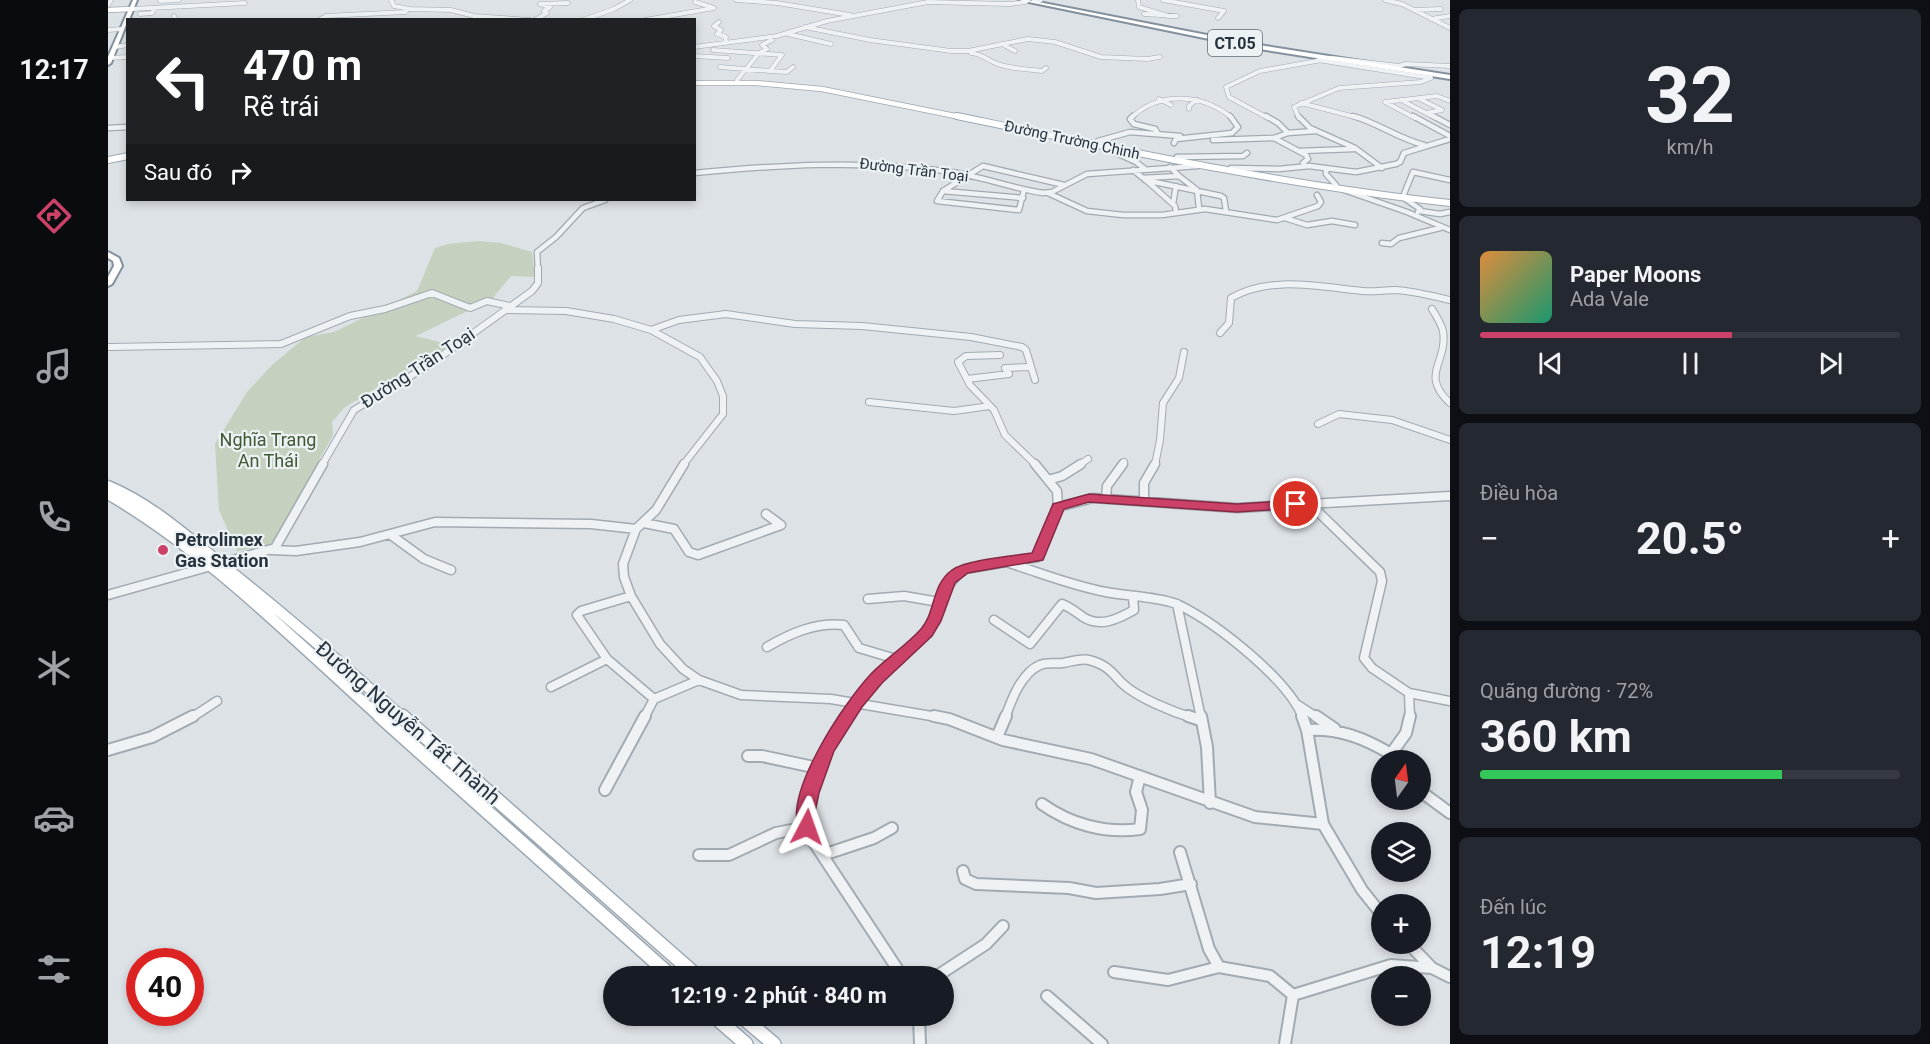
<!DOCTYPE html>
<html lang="vi">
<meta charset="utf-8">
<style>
:root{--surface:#171b24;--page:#242831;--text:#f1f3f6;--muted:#9ea1a6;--line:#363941;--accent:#cc4168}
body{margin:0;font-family:Roboto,sans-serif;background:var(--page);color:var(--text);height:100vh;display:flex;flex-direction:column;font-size:22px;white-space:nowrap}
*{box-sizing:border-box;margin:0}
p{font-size:20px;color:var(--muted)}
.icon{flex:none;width:33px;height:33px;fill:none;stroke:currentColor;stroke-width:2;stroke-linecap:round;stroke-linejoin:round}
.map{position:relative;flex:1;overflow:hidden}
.details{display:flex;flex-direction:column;gap:9px;padding:9px;background:#0d0f14;width:480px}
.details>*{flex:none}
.banner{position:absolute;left:18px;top:18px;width:570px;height:183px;border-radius:0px;box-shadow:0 3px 9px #0003;background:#202124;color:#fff;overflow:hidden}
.needle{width:39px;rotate:14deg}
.tools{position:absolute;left:1263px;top:750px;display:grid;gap:12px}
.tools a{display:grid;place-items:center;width:60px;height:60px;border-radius:50%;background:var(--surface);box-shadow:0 3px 9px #0003;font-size:30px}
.speed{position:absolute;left:18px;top:948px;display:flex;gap:12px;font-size:30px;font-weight:700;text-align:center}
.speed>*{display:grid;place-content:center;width:78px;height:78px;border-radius:50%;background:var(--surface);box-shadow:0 3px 9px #0003;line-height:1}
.speed .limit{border:9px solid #d22;background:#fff;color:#111}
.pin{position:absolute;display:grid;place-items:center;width:51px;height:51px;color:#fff;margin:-26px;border:3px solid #fff;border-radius:50%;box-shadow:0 2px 6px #0007}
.me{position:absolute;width:66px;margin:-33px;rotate:4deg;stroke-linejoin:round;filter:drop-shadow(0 0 4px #0008)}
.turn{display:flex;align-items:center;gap:21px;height:126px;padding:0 18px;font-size:27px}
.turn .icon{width:78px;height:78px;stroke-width:2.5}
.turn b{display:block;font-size:42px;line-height:51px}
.then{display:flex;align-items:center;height:57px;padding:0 18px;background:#0003;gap:12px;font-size:22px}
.big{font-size:45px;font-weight:700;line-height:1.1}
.details .tile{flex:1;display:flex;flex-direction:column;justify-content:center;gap:9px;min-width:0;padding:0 21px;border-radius:9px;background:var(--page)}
.details .dial{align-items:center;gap:0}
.dial b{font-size:78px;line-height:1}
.song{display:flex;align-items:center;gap:18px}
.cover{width:72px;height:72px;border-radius:9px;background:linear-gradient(135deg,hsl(30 70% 55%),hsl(160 70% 35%))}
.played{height:6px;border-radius:3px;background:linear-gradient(90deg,var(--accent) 60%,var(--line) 60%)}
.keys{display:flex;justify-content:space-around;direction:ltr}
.heat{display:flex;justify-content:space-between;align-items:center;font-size:33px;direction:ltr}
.charge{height:9px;border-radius:4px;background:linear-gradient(90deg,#34c759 72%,var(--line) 0)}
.trip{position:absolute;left:495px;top:966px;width:351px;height:60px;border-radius:30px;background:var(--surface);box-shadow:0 3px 9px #0003;font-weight:700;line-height:60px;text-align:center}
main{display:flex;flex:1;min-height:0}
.menu{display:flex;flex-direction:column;width:108px;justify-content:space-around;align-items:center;background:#090b0e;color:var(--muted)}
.menu .icon{width:42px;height:42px}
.menu .selected{color:var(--accent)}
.menu b{font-size:27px;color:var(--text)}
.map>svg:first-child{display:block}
.green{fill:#c5d0be}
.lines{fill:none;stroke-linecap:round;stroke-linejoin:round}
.minor-far4-casing{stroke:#a2aab1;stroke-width:5}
.minor-far3-casing{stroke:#a2aab1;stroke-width:7}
.minor-far2-casing{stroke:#a2aab1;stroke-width:8}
.minor-far1-casing{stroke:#a2aab1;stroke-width:11}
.minor-casing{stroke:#a2aab1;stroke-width:14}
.major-far3-casing{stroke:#9ca8b2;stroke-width:6}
.major-far2-casing{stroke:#9ca8b2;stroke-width:8}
.major-far1-casing{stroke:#9ca8b2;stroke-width:13}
.major-casing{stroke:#9ca8b2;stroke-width:16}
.highway-casing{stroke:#84919d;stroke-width:4}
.minor-far4{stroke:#eff2f5;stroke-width:4}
.minor-far3{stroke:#eff2f5;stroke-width:4.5}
.minor-far2{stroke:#eff2f5;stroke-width:6}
.minor-far1{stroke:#eff2f5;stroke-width:8}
.minor{stroke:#eff2f5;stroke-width:10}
.major-far3{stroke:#fff;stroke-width:4.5}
.major-far2{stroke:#fff;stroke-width:6}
.major-far1{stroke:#fff;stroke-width:10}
.major{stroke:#fff;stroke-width:13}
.highway{fill:#fff;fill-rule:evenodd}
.route{fill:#cc4168;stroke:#852a44;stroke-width:1.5}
.poi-dot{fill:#cc4168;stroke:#ecf1f4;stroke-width:2}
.labels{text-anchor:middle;stroke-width:4.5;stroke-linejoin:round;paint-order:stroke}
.far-street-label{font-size:15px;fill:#26323d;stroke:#ecf1f4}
.shield{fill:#ecf1f4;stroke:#616b74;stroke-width:1.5}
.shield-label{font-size:16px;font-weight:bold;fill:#26323d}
.street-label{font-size:18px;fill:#26323d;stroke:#ecf1f4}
.park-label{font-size:18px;fill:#405834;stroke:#ecf1f4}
.poi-label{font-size:18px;font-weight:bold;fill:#26323d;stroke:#ecf1f4;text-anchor:start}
.near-street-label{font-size:21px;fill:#26323d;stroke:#ecf1f4}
</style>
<main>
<nav class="menu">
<b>12:17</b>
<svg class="icon selected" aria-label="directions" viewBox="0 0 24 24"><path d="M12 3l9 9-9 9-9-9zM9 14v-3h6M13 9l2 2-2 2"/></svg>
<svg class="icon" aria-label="music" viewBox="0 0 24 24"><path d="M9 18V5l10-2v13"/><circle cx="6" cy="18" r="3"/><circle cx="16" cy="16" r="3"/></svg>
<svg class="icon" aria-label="phone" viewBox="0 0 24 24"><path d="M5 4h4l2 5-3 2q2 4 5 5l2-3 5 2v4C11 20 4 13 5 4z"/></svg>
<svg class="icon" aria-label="climate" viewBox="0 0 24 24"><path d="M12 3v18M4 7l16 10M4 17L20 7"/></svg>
<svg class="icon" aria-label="car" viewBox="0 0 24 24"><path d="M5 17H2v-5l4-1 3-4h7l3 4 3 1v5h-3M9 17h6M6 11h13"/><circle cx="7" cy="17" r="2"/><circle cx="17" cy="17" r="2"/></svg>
<svg class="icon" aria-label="filters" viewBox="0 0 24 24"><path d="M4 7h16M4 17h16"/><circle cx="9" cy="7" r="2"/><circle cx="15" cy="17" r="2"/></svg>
</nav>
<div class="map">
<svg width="1342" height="1044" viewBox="0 0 1342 1044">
<rect width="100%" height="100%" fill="#dde2e7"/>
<!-- green -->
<path class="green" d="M370,241L393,243L424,252L427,277L403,276L384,299L308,336L343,345L237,407L224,422L225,435L163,546L129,551L111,510L107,444L139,392L165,364L198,337L226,332L309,291L327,248L340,244Z"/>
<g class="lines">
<defs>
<path id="minor-far4" d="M283,0L286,6L302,9L343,10L366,16L422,20
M628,0L669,3L742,15
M1030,0L1031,7L1060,16
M1055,0L1116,11L1110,18
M1277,0L1294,4L1342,28
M52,1L71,0
M926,1L933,0
M0,5L3,0
M24,9L137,3
M1307,10L1333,9
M32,14L44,13L47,8
M1036,14L1069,16
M66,16L68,20
M1323,19L1342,16
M211,20L218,16L298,12
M427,20L439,13L436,11L442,7L432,4L460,3
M475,20L506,9L522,0
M537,20L606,8L587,2
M611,22L606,26L613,30L609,34L618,37L617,43
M697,27L762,40L843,51H860L920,39L947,42L993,57L1039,59L1052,57
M0,30L14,29
M680,34L723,44
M894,44L907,51
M7,47L20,45
M586,47L669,36L719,21L820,2L901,4L918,2
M605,50L674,55L662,71L612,67
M863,53C873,54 877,58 885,62C899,69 919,69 934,71L938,68
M586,56L620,58
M2,58L20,57
M1224,58L1291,66L1298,64L1342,66
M662,71L679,72L685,67
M629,80L651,53L659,49L654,45L664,40
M1051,99L1063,105
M1312,99L1334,110L1318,113L1328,118
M1293,100L1318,113
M1193,103L1251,118
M1081,109V106L1089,100
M1023,118C1051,91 1094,93 1124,118
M1160,118L1121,97L1118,87L1152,71L1214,60
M1191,118L1186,107L1231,88L1313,82L1323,78L1210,60
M1307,118L1277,102L1329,96L1342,101"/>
<path id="minor-far3" d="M1025,116L1022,119L1026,124L1047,129L1050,134
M1158,116L1170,123L1180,133
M1190,116L1202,128L1247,148L1274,168
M1245,116C1270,123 1291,139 1316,145
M1305,116L1342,136
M1325,116L1342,125
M0,128L20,127
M1166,138L1198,155L1200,159L1195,163L1196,166
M1105,140L1166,138L1180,133L1207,131
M990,141L1022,132L1072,136
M1066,143L1068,139L1124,133L1130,127L1122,116
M993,146L1028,162L1037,169
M1191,151L1246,149
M1069,157L1135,156L1139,153
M1123,168L1171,169L1201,166L1248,172L1288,164L1292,162L1296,153L1342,139
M1218,168V174L1228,185
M1025,170L1035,178L1071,176L1062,167
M586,173C670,165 753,160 837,171C870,175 902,188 935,193L944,192L979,174L1090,166
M1071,176L1089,190L1091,208
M1037,180L1113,196L1116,198L1118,211
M1039,181L1067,206L1068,212
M916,190L911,210L829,201L835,191L875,166L956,185
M1236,190L1299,212L1342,230
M835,191L915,198
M940,193L979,211L1015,215H1054L1097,209L1169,220L1210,206L1213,202L1209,195
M1296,194L1305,172L1342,180
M1296,198L1312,209L1310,212
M1065,204L1068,186
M1312,211L1332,214L1342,212
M1177,218L1199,225L1224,221L1247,225
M1274,243L1283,244L1291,238L1332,228
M430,269L429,252L448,237L475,208L497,200"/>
<path id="minor-far2" d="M1324,309C1328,316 1333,323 1335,331C1340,363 1311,374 1342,403
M397,310L458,311L506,319L543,330L592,357L609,381L615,396V414L575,465
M543,330L571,320L618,314L687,324L754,326L863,337L914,347L918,350L927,380
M1112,333L1121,323L1123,298C1163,275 1211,287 1255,291C1266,292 1276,290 1287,290C1306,291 1324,296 1342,300
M0,347L173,344L242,316L277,309L324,293L362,308L379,301L402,306
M892,355L858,356L850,362L862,385L886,410L897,435L928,465
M859,379L901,374L897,368L922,367
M761,402L846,411L882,406
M1210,424L1231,414L1284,420L1342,440
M214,465L246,410L321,365L424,291L430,283V268
M971,465L980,459
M1014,465L1016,462
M1047,465L1052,440L1055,403L1071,378L1076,352"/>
<path id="minor-far1" d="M576,464L548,510L528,529L515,564L516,577L523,596L552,644L575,669L591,680L633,695L723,699L835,718
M927,464L949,491L950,507
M940,480L954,476L973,464
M998,498L999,486L1015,464
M1036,501V483L1047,464
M1201,503L1272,572L1274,581L1256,658L1264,668L1301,693L1302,718
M536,523L566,529L581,552L590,555L673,525L658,514
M283,535L316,559L343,570
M163,550L188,551L252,542L327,522L483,524L528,529
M901,563C933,573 965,586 998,592C1017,596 1054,597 1071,605C1108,623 1181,680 1195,718
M0,595L167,548L215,464
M523,596L473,611L469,615L499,659L546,699L591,680
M760,599L796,596L831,602
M1069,604L1093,718
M886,620L922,644L954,604C962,607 968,612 975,617C992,628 1010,619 1026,610L1025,597
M659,647C683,633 708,622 736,625L751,648L788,659
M443,687L499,659
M1301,693L1342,701
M1190,705L1210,718
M83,718L109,701
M536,718L546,699
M737,718C748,702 760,685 775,671C789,658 808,647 820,631C836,610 833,584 857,569L930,557L950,507L985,498L1129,508L1342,496
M897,718C903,701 913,673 932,665C939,662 947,664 955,663C972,660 976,656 994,665C1004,670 1007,677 1015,684C1030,698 1065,712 1085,718"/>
<path id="minor" d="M738,716C713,754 693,793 703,838L794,976
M826,716L841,719L895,740L983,759L1147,817L1215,824
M1080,716L1092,720
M1093,716L1099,747L1102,803
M1194,716L1199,730L1215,824L1254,890L1274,915
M1208,716L1227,729
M1199,730C1231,728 1256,738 1283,754L1298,733L1302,716
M889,737L898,716
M0,750L44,737L85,716
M640,756H654L710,768
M497,790L537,716
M1312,791L1342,813
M934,804C962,824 997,834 1032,829L1034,810L1028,792L1032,776
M1072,852L1101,949L1111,967
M591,855H621L668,833L699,827
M715,855L766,838L784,828
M855,871L857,879L868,884L961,888L988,893L1052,889L1083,884
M1301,944L1324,968L1342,977
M1006,972L1060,980L1111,967L1162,976L1185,995
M829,976L878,944L895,926
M939,996L994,1044
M811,1016L812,1044
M1177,1044L1185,995L1283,965L1324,968"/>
<path id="major-far3" d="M0,10L24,9
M586,83H649L714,89L857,118"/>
<path id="major-far2" d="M849,116C1013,150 1176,185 1342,203
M0,160L20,156"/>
<path id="major-far1" d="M0,486C43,504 77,535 113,564C175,613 235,665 295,718
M0,494C101,553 186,640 273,718"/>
<path id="major" d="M272,716L563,976
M294,716L589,976
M606,1016L638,1044
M633,1016L666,1044"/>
<path id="highway" d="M25,0H29L21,20H20L3,63L0,65V57Z
M911,0H920L1145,44L1342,75V79L1145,48Z
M0,252L11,258L14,266L4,284L0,286V277L6,266L5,261L0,258Z"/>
</defs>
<!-- minor-far4 casing -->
<use href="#minor-far4" class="minor-far4-casing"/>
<!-- minor-far3 casing -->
<use href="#minor-far3" class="minor-far3-casing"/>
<!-- minor-far2 casing -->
<use href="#minor-far2" class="minor-far2-casing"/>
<!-- minor-far1 casing -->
<use href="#minor-far1" class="minor-far1-casing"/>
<!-- minor casing -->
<use href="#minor" class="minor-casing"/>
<!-- major-far3 casing -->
<use href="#major-far3" class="major-far3-casing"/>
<!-- major-far2 casing -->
<use href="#major-far2" class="major-far2-casing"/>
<!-- major-far1 casing -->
<use href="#major-far1" class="major-far1-casing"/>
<!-- major casing -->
<use href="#major" class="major-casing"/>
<!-- highway casing -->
<use href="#highway" class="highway-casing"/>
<!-- minor-far4 -->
<use href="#minor-far4" class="minor-far4"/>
<!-- minor-far3 -->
<use href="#minor-far3" class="minor-far3"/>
<!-- minor-far2 -->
<use href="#minor-far2" class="minor-far2"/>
<!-- minor-far1 -->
<use href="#minor-far1" class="minor-far1"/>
<!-- minor -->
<use href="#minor" class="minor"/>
<!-- major-far3 -->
<use href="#major-far3" class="major-far3"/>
<!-- major-far2 -->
<use href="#major-far2" class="major-far2"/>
<!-- major-far1 -->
<use href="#major-far1" class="major-far1"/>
<!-- major -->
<use href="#major" class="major"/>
<!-- highway -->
<use href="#highway" class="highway"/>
</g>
<!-- route -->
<path class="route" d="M981,494L1129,504L1188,500L1195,504L1188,508L1129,512L981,502L956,509L935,560L860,573L847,583L833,621L824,636L774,683L754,707L726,751L711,793L707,812L708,827L705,832L699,834L692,832C673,795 737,702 762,675C777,659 798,646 813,629C828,612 823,585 844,570C858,560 905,556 924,553L945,504Z"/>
<!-- markers -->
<circle class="poi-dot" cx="55" cy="550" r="6"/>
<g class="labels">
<!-- far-street labels -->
<g class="far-street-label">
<text transform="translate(964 140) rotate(12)" y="5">Đường Trường Chinh</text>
<text transform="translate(806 170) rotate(7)" y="5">Đường Trần Toại</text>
</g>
<!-- shield labels -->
<rect class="shield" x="1100" y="30" width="54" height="26" rx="4.5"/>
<g class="shield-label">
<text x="1127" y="49">CT.05</text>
</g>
<!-- street labels -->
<g class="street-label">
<text transform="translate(310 368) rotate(-33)" y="6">Đường Trần Toại</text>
</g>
<!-- park labels -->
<g class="park-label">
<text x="160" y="446">Nghĩa Trang<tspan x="160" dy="21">An Thái</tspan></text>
</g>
<!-- poi labels -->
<g class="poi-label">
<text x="67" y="546">Petrolimex<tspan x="67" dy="21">Gas Station</tspan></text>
</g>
<!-- near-street labels -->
<g class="near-street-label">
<text transform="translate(300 723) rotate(41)" y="7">Đường Nguyễn Tất Thành</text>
</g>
</g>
</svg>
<div class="tools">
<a><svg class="needle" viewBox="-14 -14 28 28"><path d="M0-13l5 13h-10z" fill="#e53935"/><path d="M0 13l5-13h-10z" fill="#9ea1a6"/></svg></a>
<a><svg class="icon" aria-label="layers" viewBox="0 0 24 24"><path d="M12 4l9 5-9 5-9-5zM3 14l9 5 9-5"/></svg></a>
<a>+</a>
<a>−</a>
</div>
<div class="speed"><div class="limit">40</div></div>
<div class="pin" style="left:1188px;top:504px;background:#d93025"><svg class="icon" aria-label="arrive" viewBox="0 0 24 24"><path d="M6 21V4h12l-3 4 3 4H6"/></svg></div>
<svg class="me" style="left:699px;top:827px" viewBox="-20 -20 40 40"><path d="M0-17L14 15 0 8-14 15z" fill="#cc4168" stroke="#fff" stroke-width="4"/></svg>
<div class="trip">12:19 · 2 phút · 840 m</div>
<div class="banner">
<div class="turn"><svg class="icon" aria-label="left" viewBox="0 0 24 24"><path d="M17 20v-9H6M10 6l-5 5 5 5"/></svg><div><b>470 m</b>Rẽ trái</div></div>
<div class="then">Sau đó<svg class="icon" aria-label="right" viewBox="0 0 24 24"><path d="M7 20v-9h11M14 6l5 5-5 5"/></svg></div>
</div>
</div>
<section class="details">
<div class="tile dial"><b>32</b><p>km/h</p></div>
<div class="tile">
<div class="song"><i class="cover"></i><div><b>Paper Moons</b><p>Ada Vale</p></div></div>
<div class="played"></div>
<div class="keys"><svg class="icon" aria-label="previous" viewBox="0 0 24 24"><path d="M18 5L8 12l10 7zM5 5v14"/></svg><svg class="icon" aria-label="pause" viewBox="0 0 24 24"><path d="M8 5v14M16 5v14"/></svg><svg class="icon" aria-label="next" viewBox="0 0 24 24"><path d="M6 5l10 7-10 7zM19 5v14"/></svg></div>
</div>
<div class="tile"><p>Điều hòa</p>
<div class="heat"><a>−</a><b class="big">20.5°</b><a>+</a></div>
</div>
<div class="tile"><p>Quãng đường · 72%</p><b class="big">360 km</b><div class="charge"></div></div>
<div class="tile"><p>Đến lúc</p><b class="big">12:19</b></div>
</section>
</main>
